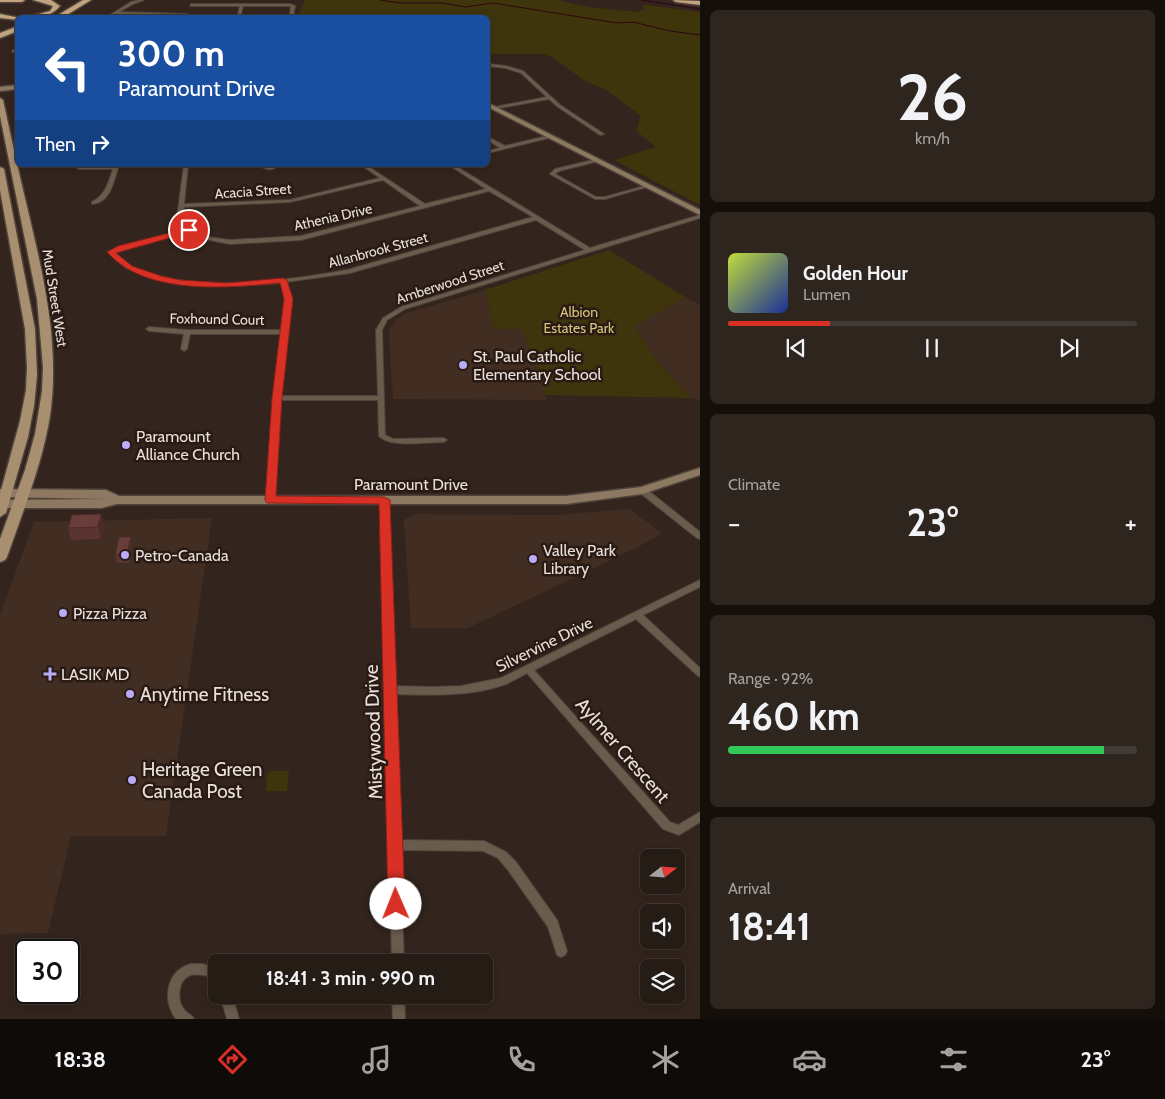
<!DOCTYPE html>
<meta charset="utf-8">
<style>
:root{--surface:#261c16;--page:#2e251f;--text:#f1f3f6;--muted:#a4a1a1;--line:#423a35;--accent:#d93025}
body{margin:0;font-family:Cabin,sans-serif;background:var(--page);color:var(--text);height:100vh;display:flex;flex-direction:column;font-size:19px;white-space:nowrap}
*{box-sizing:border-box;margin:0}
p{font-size:16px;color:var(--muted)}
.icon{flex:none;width:28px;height:28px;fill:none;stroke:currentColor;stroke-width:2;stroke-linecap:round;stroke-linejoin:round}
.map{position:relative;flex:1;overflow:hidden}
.side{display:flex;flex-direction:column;gap:10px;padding:10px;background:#150f0c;width:465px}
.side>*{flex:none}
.guide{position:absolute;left:15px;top:15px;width:475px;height:152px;border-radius:8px;box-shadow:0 2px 8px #0003,0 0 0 1px var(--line);background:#1a4fa0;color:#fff;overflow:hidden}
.needle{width:32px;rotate:73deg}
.buttons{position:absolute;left:640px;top:849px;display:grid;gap:10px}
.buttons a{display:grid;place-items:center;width:45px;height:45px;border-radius:8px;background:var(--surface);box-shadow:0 2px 8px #0003,0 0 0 1px var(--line);font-size:25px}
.speed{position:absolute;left:15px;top:939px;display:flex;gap:10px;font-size:25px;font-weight:700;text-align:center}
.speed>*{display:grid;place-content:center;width:65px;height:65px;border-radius:50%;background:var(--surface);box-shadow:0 2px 8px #0003,0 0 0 1px var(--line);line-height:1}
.speed .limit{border:2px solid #111;border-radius:8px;background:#fff;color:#111}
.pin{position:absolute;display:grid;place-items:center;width:42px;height:42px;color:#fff;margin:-21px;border:2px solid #fff;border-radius:50%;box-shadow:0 1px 5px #0007}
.me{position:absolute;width:55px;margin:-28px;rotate:359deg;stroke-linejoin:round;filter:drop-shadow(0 0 4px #0008)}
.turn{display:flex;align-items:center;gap:18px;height:105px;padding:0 20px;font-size:22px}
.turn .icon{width:65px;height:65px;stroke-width:2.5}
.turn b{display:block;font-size:35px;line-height:42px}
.then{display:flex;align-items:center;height:48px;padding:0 20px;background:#0003;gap:10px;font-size:19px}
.big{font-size:38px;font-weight:700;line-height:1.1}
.side .tile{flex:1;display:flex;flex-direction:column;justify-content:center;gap:8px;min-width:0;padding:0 18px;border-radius:8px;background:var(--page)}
.side .dial{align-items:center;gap:0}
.dial b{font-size:65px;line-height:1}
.song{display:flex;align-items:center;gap:15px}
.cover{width:60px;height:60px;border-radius:8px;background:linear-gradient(135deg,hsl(70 70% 55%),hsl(230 70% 35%))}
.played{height:5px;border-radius:2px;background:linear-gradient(90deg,var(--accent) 25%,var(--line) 25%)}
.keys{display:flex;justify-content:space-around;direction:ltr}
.heat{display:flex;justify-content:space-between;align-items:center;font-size:28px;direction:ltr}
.charge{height:8px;border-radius:4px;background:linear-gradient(90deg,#34c759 92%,var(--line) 0)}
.trip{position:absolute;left:208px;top:954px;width:285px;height:50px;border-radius:8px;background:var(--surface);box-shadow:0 2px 8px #0003,0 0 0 1px var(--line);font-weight:700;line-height:50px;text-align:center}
.tab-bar{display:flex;height:80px;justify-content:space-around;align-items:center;background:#0f0b09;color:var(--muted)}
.tab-bar .icon{width:35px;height:35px}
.tab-bar .on{color:var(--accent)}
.tab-bar b{font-size:22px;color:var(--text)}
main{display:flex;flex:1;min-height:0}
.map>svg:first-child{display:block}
.built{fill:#422d22}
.green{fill:#3f350c}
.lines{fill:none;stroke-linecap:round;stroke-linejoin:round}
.stream{stroke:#2b0613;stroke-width:1}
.street-casing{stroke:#50433b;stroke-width:2}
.secondary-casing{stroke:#50433b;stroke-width:3}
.primary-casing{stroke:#50433b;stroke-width:3}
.highway-casing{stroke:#50433b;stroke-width:3}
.street{fill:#695c4d;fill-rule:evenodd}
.secondary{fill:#8d7961;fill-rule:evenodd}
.primary{fill:#a88f70;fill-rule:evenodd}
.highway{fill:#c2a37e;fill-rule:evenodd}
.wall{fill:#5a3431}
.shaded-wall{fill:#4a2b28}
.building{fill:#693d39;stroke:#4a2b28}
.route{fill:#d93025;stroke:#8d1f18}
.poi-dot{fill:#b9abf7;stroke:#291b14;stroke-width:2}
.labels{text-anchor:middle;stroke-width:5;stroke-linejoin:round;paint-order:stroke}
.far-street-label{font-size:14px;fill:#eae0db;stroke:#291b14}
.far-park-label{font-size:14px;fill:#d7c57e;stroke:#291b14}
.poi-label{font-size:16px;fill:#eae0db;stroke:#291b14;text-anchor:start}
.street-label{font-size:16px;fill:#eae0db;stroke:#291b14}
.near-poi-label{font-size:19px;fill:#eae0db;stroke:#291b14;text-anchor:start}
.near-street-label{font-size:19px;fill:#eae0db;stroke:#291b14}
</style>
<main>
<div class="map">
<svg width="700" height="1019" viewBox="0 0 700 1019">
<rect width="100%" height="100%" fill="#33251d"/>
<!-- built -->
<path class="built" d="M485,290L494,329H522L547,400L393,399L389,335L391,327L397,319L407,313Z
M685,297L700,305V400L691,398L659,363L635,325Z
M629,509L662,533L640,546L468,628H411L404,520L415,514L555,515Z
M212,518L166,836H71L48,933L0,934V615L34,522Z"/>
<!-- green -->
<path class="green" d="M305,0H556L589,7L637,12L644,10L643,5H646L700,12V205L614,160L656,147L636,131L641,116L605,89L585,81L552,57L544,54H488V18L297,17Z
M609,250L685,297L635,326L659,363L691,398L545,395L522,329H494L485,290Z
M270,771H289L287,791H266L267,774Z"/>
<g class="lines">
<!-- stream -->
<path class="stream" d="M380,0L400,3H443L465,7L493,3L617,23L633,22L670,31L700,35
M641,0L700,9"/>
<defs>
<path id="street" d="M139,0H144L133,4L119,12L188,14L186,15L116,14L109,18H105L131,2Z
M191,4H290L295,6L293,18H289L291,6H243L240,18H237L240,6H190Z
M13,50H18V52H12Z
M488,64L506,66L523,71L560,105L604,134L600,135L558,107L549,99L494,109V107H495L547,97L521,73L506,68L488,66Z
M551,135L553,136V137L488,153V151L500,148L488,140V137L505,146Z
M597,159H599V161L559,171L555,174L596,197H605L648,185L650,186L605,199H595L550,174L555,169Z
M72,165H77L80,167H114L115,165H119C114,179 111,203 92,204V202C106,195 108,183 113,169H79Z
M184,165H188L184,204L290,200L380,178L361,165H366L425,204L486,189L449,165H454L590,248L700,215V218L405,309L387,320L382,330L385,435L393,439L444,438L447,440L444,442C428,442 390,448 379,436L378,400H280L275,500L271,502L267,500L274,398L282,334H190L187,349L184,351L181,349L184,334L149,331L146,329L149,327L187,330H282L286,299L281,283L223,286L187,284L154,279L126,268L108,252L119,247L186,229L177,218ZM383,180L420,206L301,236L230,240L207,237L191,229L183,218L184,207L290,202ZM489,191L533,217L347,270C287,281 189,294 132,267C126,264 120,257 115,252L123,249L188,232L204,239L230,244L301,240ZM536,220L585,250L401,307L383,318L376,330L378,396H281L292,299L286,282L350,273Z
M260,165H265L275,168C270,171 264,169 260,165Z
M639,488H645L700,532V539L697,538L639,492L638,490Z
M381,498H384L388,500L394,686L433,687L461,686L501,678L700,580V587L643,615L700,668V677L697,675L636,619L534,670L670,822L678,825L700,812V822L679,835L663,829L527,673C520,677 513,681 506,684C471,697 431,695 394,694L399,840L484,841L506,852L516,862L557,920L567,951L565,955L561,957L557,955L548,927L508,870L498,858L483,851L400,850L404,962H392L380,500Z
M191,964H202L216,967V983L212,981L209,976C203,975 194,973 189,976C178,980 177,1000 183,1008C186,1014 191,1013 194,1019H176C162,1000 166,971 191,964Z
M220,995H232L239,1019H227Z
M392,995H404L405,1019H393Z"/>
<path id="secondary" d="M18,85V89L0,91V87Z
M488,103L700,210V215L488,107Z
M700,468V475L642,494L566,504H117L101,508H0V500L106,499L0,497V489L106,490L119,496H566L641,487Z"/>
<path id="primary" d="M0,98L3,100C11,137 19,174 28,211C44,278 60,346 50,416C42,465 23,511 7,557L5,560L0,562V539L25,470L35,434L42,391L43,367L37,299L0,116Z
M0,167L4,169L35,329L37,375L34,406L28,437L6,513L0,517V494L20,421L26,390L27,367L25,329L0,190Z"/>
<path id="highway" d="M0,0H25L22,2H0Z
M33,0H51L60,6C51,17 38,18 24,18L50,11L53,6Z
M83,0H91L62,18H53Z
M673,0L700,1V5L676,2Z
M0,14L21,18H18V20L0,18Z
M18,26V31L0,38V33Z"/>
</defs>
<!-- street casing -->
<use href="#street" class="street-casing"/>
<!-- secondary casing -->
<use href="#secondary" class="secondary-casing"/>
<!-- primary casing -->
<use href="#primary" class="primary-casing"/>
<!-- highway casing -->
<use href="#highway" class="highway-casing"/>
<!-- street -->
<use href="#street" class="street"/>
<!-- secondary -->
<use href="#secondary" class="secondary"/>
<!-- primary -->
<use href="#primary" class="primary"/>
<!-- highway -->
<use href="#highway" class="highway"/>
</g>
<!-- wall -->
<path class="wall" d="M101,514L104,525L101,539L71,540L68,528Z
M132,546L129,563H117L115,555Z"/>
<!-- shaded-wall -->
<path class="shaded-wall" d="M101,514L104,525L101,539L98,527Z
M131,537L132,546L129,563L127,554Z"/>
<!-- building -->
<path class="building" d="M101,514L98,527L68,528L72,515Z
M119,537H131L127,554L115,555Z"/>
<!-- route -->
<path class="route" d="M189,228L193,230L191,232L116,253L132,266L161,276L180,280L227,283L283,278L287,280L293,299L282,398L276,496L384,497L390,500L405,904L402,910L396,912L391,910L388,904L379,504L267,503L265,500L272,398L284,299L280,283C227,288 146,296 107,252L118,246Z"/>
<!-- markers -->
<g class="poi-dot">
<circle cx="463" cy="365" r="5"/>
<circle cx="126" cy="445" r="5"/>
<circle cx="125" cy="555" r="5"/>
<circle cx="533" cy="559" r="5"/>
<circle cx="63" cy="613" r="5"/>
<path d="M47.5 666.5h5v5h5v5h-5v5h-5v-5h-5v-5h5z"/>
<circle cx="130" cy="694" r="5"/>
<circle cx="132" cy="780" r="5"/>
</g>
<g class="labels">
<!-- far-street labels -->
<g class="far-street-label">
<text transform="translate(253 191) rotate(-4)" y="5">Acacia Street</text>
<text transform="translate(333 217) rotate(-13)" y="5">Athenia Drive</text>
<text transform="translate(378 250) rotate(-15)" y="5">Allanbrook Street</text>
<text transform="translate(450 282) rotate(-18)" y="5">Amberwood Street</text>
<text transform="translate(55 298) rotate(81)" y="5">Mud Street West</text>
<text transform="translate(217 319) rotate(1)" y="5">Foxhound Court</text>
</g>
<!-- far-park labels -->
<g class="far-park-label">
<text x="579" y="317">Albion<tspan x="579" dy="16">Estates Park</tspan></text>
</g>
<!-- poi labels -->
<g class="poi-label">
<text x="473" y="362">St. Paul Catholic<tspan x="473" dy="18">Elementary School</tspan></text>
<text x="136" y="442">Paramount<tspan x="136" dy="18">Alliance Church</tspan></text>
<text x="543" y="556">Valley Park<tspan x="543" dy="18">Library</tspan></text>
<text x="135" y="561">Petro-Canada</text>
<text x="73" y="619">Pizza Pizza</text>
<text x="61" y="680">LASIK MD</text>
</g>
<!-- street labels -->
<g class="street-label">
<text x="411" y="490">Paramount Drive</text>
<text transform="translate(544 644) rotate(-26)" y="6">Silvervine Drive</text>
</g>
<!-- near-poi labels -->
<g class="near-poi-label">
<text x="140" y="701">Anytime Fitness</text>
<text x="142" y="776">Heritage Green<tspan x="142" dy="22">Canada Post</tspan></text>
</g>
<!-- near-street labels -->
<g class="near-street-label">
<text transform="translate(373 732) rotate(-92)" y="7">Mistywood Drive</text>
<text transform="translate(623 750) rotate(49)" y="7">Aylmer Crescent</text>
</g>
</g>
</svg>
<div class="buttons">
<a><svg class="needle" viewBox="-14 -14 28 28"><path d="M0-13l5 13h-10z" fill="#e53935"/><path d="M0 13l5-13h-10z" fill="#a4a1a1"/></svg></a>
<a><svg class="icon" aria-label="sound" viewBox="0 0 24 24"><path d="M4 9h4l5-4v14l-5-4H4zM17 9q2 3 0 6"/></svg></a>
<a><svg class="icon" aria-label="layers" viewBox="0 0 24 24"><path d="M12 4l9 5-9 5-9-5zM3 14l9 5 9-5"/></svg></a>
</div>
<div class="speed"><div class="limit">30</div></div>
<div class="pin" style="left:189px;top:230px;background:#d93025"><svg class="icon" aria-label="arrive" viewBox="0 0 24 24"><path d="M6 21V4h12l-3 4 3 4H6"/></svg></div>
<svg class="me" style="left:396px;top:904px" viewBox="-20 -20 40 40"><circle r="19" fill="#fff"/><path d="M0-13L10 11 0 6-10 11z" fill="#d93025"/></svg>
<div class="trip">18:41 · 3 min · 990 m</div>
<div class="guide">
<div class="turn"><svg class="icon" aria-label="left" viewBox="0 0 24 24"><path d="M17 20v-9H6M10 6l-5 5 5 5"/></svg><div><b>300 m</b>Paramount Drive</div></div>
<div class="then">Then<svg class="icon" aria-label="right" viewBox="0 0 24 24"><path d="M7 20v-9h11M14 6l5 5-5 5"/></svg></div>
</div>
</div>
<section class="side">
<div class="tile dial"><b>26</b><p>km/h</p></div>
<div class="tile">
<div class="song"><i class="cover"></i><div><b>Golden Hour</b><p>Lumen</p></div></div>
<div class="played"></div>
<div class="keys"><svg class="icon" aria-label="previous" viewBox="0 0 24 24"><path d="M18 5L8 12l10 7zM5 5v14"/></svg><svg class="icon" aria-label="pause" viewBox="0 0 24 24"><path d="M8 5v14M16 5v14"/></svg><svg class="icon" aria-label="next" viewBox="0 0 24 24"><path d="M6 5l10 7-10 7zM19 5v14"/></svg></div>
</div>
<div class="tile"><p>Climate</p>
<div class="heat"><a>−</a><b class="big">23°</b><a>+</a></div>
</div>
<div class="tile"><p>Range · 92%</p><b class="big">460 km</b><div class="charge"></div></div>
<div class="tile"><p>Arrival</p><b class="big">18:41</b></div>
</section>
</main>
<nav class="tab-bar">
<b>18:38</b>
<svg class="icon on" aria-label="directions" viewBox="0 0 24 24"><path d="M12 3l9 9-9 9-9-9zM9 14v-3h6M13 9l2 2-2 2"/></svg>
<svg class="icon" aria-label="music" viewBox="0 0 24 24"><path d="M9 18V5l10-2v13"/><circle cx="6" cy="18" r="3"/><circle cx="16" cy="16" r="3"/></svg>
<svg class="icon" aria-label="phone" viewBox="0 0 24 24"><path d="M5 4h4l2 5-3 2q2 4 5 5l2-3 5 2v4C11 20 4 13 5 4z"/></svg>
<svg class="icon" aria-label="climate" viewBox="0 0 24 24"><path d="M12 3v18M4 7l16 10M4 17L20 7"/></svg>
<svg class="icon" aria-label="car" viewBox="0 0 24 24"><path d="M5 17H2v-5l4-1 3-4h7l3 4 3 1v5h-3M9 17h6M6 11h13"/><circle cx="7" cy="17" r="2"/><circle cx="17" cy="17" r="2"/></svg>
<svg class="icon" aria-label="filters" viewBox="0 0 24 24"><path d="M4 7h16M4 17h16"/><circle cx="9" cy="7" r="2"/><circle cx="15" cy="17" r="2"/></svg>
<b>23°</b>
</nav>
